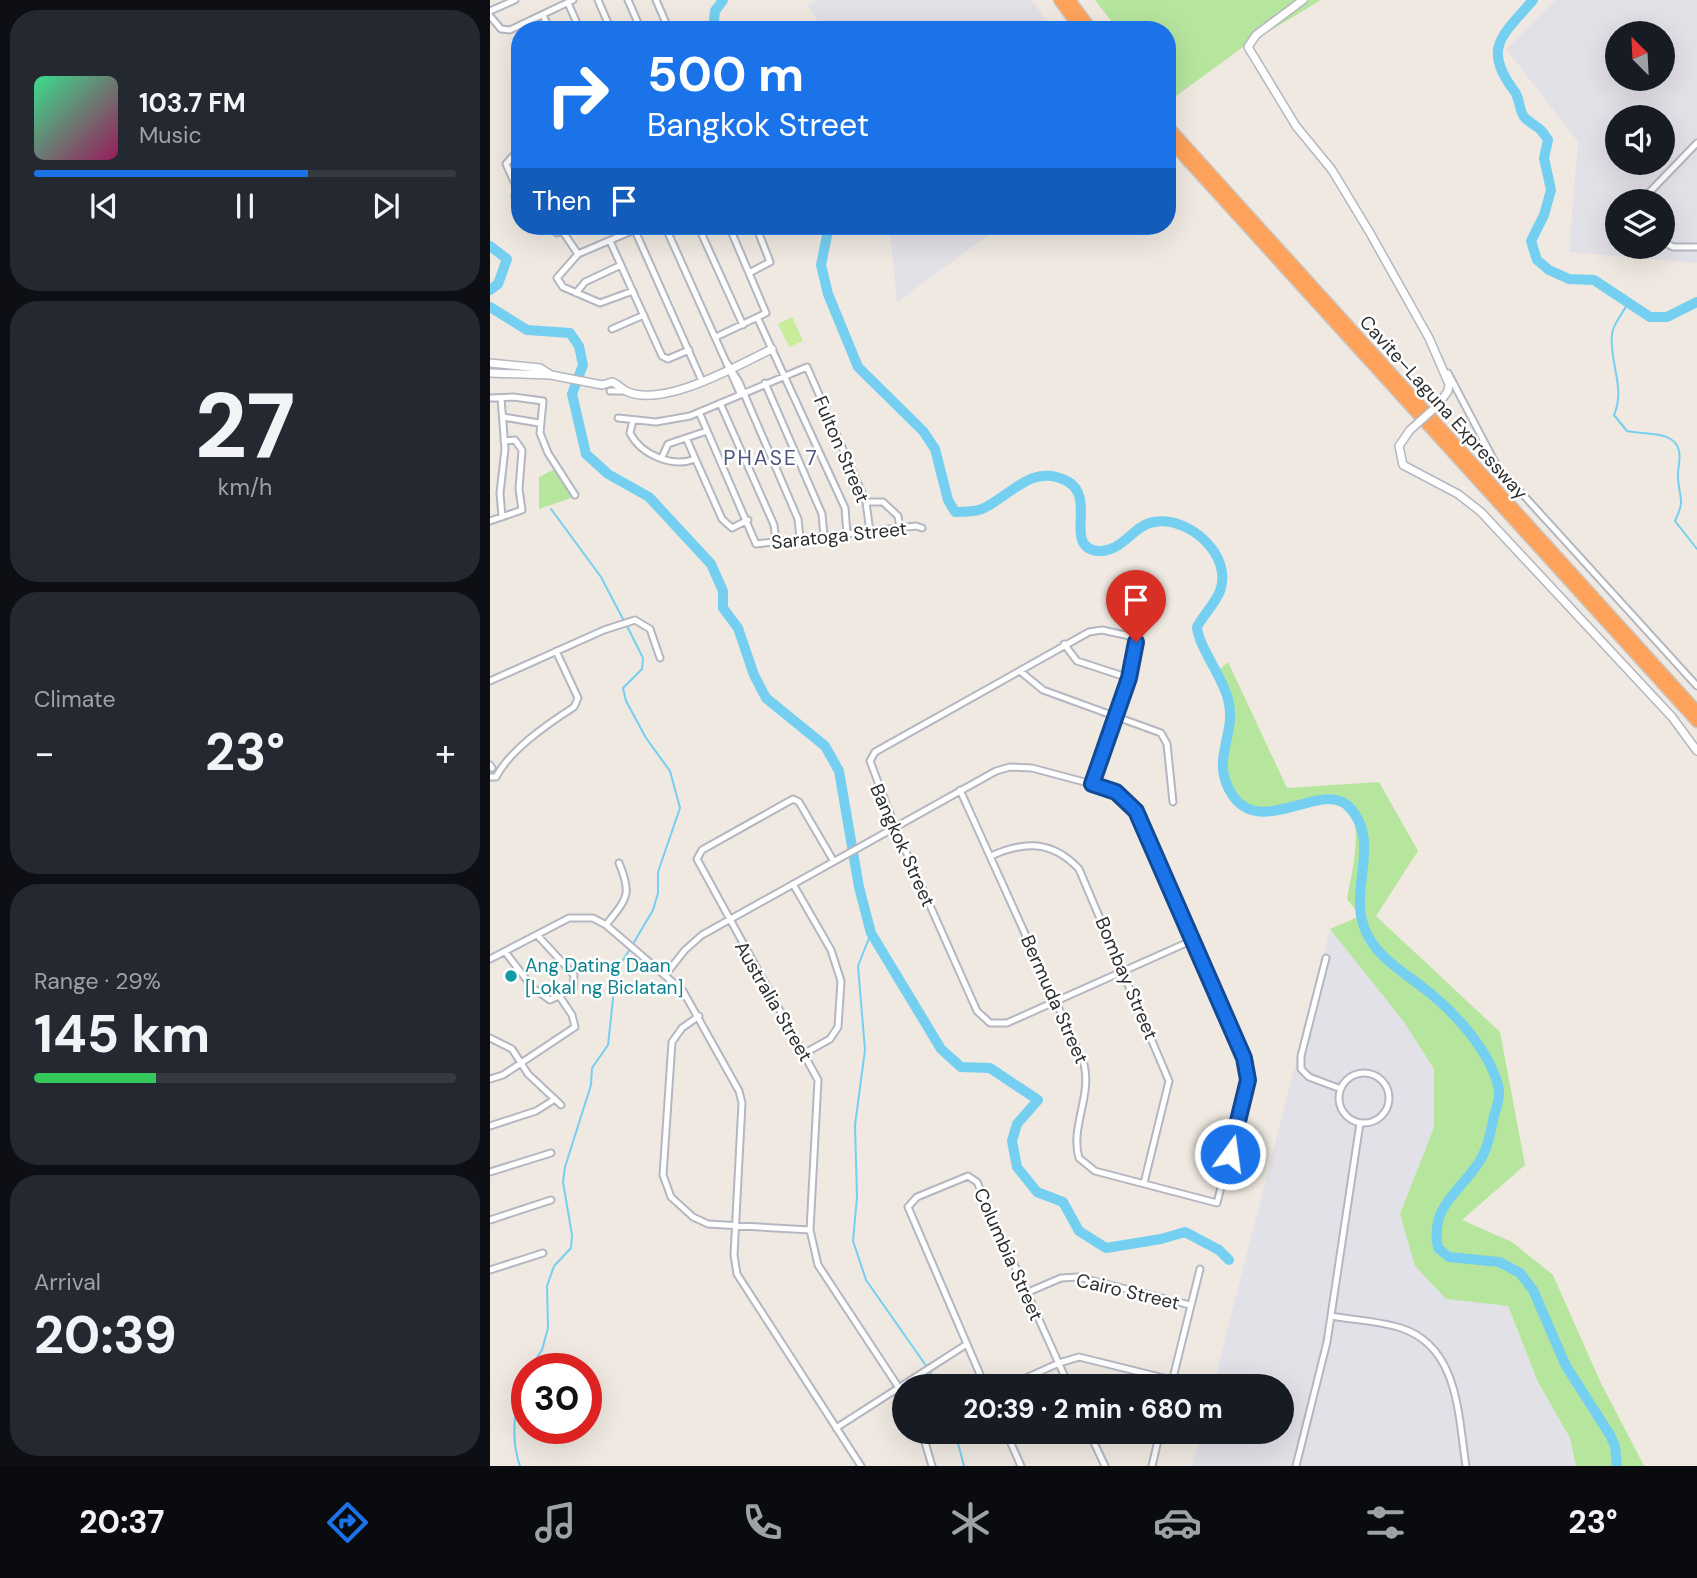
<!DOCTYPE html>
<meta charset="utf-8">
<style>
:root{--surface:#171b24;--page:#242831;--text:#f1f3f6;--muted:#9ea1a6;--line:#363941;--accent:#1a73e8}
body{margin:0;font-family:"DM Sans",sans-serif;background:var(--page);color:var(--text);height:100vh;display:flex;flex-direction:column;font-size:26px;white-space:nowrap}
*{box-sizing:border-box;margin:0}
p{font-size:23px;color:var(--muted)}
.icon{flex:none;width:38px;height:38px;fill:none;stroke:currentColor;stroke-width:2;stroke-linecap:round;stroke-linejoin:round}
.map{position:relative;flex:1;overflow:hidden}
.panel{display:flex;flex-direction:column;gap:10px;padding:10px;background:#0d0f14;width:490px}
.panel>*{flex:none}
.guide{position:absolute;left:21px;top:21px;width:665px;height:214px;border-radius:28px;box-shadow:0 7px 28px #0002;background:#1a73e8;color:#fff;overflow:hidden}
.needle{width:46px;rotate:336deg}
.buttons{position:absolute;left:1115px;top:21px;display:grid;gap:14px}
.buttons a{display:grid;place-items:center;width:70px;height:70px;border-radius:50%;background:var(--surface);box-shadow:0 7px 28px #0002;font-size:35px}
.speed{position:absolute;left:21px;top:1353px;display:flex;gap:14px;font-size:35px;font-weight:700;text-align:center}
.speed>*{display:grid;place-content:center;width:91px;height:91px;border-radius:50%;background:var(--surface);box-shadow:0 7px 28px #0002;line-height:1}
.speed .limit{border:10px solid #d22;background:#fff;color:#111}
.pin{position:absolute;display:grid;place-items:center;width:60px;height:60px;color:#fff;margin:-72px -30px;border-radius:50% 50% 50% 0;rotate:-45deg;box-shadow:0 0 7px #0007}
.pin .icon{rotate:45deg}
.me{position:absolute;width:77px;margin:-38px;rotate:14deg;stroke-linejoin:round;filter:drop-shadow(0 0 5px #0008)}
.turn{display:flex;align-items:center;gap:24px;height:147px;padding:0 21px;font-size:32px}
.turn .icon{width:91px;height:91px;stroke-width:2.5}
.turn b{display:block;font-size:49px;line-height:60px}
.then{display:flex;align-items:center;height:66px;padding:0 21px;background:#0003;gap:14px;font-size:26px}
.big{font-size:52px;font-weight:700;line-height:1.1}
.panel .widget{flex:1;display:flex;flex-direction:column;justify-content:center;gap:10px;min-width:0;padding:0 24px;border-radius:28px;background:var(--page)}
.panel .dial{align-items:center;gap:0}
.dial b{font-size:91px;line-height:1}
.song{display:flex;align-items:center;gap:21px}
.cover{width:84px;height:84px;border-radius:10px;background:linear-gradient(135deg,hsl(150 70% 55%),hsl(330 70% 35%))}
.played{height:7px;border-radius:4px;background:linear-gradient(90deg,var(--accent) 65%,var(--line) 65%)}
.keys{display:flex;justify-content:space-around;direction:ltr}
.heat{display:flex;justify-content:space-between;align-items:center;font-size:38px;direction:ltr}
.charge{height:10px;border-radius:5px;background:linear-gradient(90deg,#34c759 29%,var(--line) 0)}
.trip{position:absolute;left:402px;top:1374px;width:402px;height:70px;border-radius:35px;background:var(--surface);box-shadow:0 7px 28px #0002;font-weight:700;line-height:70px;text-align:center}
.tab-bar{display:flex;height:112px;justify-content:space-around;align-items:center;background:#090b0e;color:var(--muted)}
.tab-bar .icon{width:49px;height:49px}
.tab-bar .current{color:var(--accent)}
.tab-bar b{font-size:32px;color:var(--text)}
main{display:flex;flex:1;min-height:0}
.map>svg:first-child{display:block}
.industrial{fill:#e3e1e8;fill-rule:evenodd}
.green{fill:#b6e59e}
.pitch{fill:#c9ec9a}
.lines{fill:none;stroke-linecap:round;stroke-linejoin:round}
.stream{stroke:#75cff0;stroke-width:2}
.river{stroke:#75cff0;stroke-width:10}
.street-casing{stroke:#b4b7c1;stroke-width:9}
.secondary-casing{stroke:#b4b7c1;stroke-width:10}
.highway-casing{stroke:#c9c9c9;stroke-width:13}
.street{stroke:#fff;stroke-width:5}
.secondary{stroke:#fff;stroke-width:7}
.highway{stroke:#ffa35c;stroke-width:10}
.secondary-bridge-casing{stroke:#b4b7c1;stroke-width:10;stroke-linecap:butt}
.secondary-bridge{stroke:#fff;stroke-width:7}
.route-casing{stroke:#114b97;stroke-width:18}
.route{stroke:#1a73e8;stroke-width:12}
.culture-dot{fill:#0f9aa8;stroke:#fff;stroke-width:2.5}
.labels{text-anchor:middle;stroke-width:5;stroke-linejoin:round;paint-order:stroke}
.street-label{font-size:19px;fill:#2e2e2e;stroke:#fff}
.culture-label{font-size:19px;fill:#0d838f;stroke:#fff;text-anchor:start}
.neighbourhood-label{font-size:21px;letter-spacing:2px;fill:#4d5680;stroke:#fff}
</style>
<main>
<section class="panel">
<div class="widget">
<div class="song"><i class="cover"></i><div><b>103.7 FM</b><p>Music</p></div></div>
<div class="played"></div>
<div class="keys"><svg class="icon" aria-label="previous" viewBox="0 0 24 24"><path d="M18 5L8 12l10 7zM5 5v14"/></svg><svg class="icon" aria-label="pause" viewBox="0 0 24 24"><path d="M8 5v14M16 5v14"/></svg><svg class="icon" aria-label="next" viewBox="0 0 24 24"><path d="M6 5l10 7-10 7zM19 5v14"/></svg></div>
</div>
<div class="widget dial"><b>27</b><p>km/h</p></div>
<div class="widget"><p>Climate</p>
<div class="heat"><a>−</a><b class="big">23°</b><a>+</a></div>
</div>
<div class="widget"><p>Range · 29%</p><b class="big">145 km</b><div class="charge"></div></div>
<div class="widget"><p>Arrival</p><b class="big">20:39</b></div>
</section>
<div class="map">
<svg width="1207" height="1466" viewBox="0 0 1207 1466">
<rect width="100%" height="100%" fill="#efe9e1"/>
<!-- industrial -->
<path class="industrial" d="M326,0H542L563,30H333L318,6Z
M1065,0H1207V263L1079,252L1088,142L1016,49ZM1127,33H1172V79H1127ZM1127,117H1172V163H1127ZM1127,201H1172V247H1127Z
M399,226H511L407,302Z
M840,929L914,1022L944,1069V1127L910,1214L1015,1300L1048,1382L1080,1438L1086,1466H702L711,1432H793V1386H723Z"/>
<!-- green -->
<path class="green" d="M605,0H831L753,47L682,99L677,92V30H628Z
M65,469L84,497L49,509V477Z
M738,662L797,788L889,782L928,851L886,916L1010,1032L1035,1165L972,1220L1022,1242L1063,1275L1110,1381L1154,1466H1086L1080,1438L1048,1382L1018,1306L956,1299L925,1266L910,1214L944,1127V1069L914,1022L840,929L870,916L857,899C861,876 882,798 840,800C822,801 805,812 787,813C776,813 765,810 755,808C739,794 727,771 732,750C735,739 740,729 740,718C741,701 734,687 728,671Z"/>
<!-- pitch -->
<path class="pitch" d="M302,317L313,341L299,347L288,324Z"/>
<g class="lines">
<!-- stream -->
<path class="stream" d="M1137,305C1132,314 1123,324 1122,334C1119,363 1136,388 1124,415L1137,431C1154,435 1185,430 1189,451C1191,460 1187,470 1188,479C1190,500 1195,500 1185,521L1207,549
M61,509L111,577L134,621
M137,626L153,658L152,669L133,688L136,701L156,738L180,771L190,808L168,872V893L163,910L143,944
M381,933L368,966L375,1050L365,1125L367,1197L363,1241L376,1280L437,1367
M40,1368L52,1350L58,1328L57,1286L64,1266L81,1248L82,1235L73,1182L75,1167L101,1085L102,1068L118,1045L126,971L140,949
M440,1372L448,1386
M465,1432L474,1466
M30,1466C20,1438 24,1401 37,1374"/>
<!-- river -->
<path class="river" d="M1043,0C1011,37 992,48 1025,92C1030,99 1029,112 1035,118C1046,128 1049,125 1058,140L1054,158L1061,190L1054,215L1041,241L1047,260L1059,270L1079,279L1104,280L1160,317H1177L1207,302
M223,30L225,11L233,0
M339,226L331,265L338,294L368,367L433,431L445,449L458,500L465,512C474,512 484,512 492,509C522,495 541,463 577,481C608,498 572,547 608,551C632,553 643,525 664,522C699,516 743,555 730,591C725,604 713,615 707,627C709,648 732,675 738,699C748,736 718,759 743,796C771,837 831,782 857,805C893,839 859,887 874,927C884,955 909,969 931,986C962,1009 998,1048 1008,1085C1011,1096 1007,1106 1004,1116C1001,1129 999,1145 992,1157C975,1189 939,1203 948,1248L959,1257L1009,1262L1030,1273L1043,1290L1076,1366L1120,1435L1125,1446L1127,1466
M0,246L17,259L8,284L0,290
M0,307L37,330L80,333L89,346L93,365L82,394L96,454L118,474L159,497L221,564L233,591V608L248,628L264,675L276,698L335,746L349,771L369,887L381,933L451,1049L471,1067L500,1068L548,1100L527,1124L522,1141L527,1167L547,1192L573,1202L589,1231L616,1248L671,1239L695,1232L729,1250L739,1260"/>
<defs>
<path id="street" d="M108,0L121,30
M138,0L151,30
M166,0L179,30
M78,3L90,30
M0,11L25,0
M53,15L60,30
M0,16L11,29L20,30L83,0
M30,148L16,164L26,186L25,197L30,203
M1151,201L1207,143
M57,226L67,233L88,226
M143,226L212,381
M175,226L250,393
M208,226L253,325
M73,232L88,254
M120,241L172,356L178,359L199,350
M1172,241L1183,247H1207
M259,273L280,262L266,226
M143,291L110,303L73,287L67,278L88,254L144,230
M86,293L95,282L131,265
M268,319L355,508L357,534
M122,329L154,315
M226,337L276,313L239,226
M237,363L249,382L308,519L310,538
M958,373L1007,466L1207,686
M275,383L332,514L334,536
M120,391H136
M0,398L23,397L53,401L50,433L58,453L85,495
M11,398L15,449L10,493L12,517
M230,403L284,525L286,541
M209,412L266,544L426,526L432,528
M13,417L49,423
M128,418L166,422L200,416L317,367L376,502L380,532
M143,420L140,433C151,455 183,468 205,459
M197,440L232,519L242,528L258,520
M172,457L178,444L217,431
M376,502H393L408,516L410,528
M0,521L32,510L29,489L32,450L25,440L14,441
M574,644L587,661L639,678
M530,671L553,690L671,733L677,744L683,802
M0,681L114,630L145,620L160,629L170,658
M0,765L2,768
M0,777H6C20,750 56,725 84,707L88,698L66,651
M602,784L647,648L640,636L612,630L599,632L385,752L380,761L405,827L487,1011L500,1023H517L703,940
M501,856C534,841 562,840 589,869L679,1081L654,1183
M343,860L309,802L303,799L212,850L207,859L328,1080L320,1230L328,1265L415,1397
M303,884L341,950L351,981L348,1027L340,1039L315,1053
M116,925C136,899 143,896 129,863
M16,953L43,988L60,1000L83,989L84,975L48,936
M836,958L811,1056V1069L819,1077L851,1089
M0,959L79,918H103L116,925L193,991L249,1091L252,1103L244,1255L247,1274L371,1466
M176,974L195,950L212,935L506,771L520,767L542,768L602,784L626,792L646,811L757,1068L758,1080L727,1203L605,1171L589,1158C580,1128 602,1096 594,1064L470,790
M209,1016L192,1028L182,1042L173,1175L181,1197L203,1217L218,1224L320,1230
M0,1038L22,1049L38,1074L71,1105
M849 1098a25 25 0 1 1 50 0a25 25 0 1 1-50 0Z
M0,1079L13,1075L85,1027L82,1015L70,997
M0,1126L46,1111L65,1099
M0,1172L61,1153
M0,1220L61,1200
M0,1270L53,1253
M536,1293L571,1278L588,1277L700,1305
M841,1316C864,1320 889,1321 911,1328C969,1347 968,1415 976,1466
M495,1386L418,1207L427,1197L478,1176L487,1182L579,1386
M518,1386L569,1363L589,1357L682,1380
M681,1386L710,1269
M346,1428L477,1344
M432,1432L442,1466
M516,1432L531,1466
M599,1432L615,1466
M662,1466L670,1432
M806,1466L837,1342L870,1123"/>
<path id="secondary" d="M813,0L766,35L758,47L806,126L842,170L880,233L939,338L959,384L958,391L947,406
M0,363L50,368L61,375
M0,373L61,375L112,385L122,382C127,384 131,388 136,391C174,409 247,365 282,349
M920,430L909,446L913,465L968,494L991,512L1182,717L1207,751"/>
<path id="highway" d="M569,0L591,30
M580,0L602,30
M677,125L1207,711
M677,138L1207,722"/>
</defs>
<!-- street casing -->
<use href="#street" class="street-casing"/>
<!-- secondary casing -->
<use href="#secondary" class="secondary-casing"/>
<!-- highway casing -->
<use href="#highway" class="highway-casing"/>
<!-- street -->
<use href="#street" class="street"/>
<!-- secondary -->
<use href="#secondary" class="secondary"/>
<!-- highway -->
<use href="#highway" class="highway"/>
<defs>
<path id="secondary-bridge" d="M920,430L947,406"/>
</defs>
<!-- secondary-bridge casing -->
<use href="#secondary-bridge" class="secondary-bridge-casing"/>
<!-- secondary-bridge -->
<use href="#secondary-bridge" class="secondary-bridge"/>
</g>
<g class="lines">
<defs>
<path id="route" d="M646,642L639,678L602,784L626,792L646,811L754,1058L758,1080L740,1154"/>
</defs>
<!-- route casing -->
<use href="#route" class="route-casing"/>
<!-- route -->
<use href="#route" class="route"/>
</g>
<!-- markers -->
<circle class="culture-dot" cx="21" cy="976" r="7"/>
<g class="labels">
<!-- street labels -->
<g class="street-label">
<text transform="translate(954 407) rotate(48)" y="7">Cavite–Laguna Expressway</text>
<text transform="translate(352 449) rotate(67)" y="7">Fulton Street</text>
<text transform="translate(349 535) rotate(-6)" y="7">Saratoga Street</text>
<text transform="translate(413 845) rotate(66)" y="7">Bangkok Street</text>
<text transform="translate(637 978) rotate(67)" y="7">Bombay Street</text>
<text transform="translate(565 999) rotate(66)" y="7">Bermuda Street</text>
<text transform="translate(284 1001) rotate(60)" y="7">Australia Street</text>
<text transform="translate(519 1254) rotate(66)" y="7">Columbia Street</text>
<text transform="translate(638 1291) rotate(13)" y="7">Cairo Street</text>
</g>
<!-- culture labels -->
<g class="culture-label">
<text x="35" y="972">Ang Dating Daan<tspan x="35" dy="22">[Lokal ng Biclatan]</tspan></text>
</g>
<!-- neighbourhood labels -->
<g class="neighbourhood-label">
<text x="281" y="465">PHASE 7</text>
</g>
</g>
</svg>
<div class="buttons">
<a><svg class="needle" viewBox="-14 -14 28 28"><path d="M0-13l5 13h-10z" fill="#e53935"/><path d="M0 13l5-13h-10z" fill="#9ea1a6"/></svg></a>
<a><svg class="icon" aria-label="sound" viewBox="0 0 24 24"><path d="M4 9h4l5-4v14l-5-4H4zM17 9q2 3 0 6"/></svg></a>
<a><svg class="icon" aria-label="layers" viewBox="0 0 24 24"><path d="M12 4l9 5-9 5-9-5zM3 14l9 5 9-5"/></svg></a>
</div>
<div class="speed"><div class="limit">30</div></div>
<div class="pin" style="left:646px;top:642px;background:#d93025"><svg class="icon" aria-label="arrive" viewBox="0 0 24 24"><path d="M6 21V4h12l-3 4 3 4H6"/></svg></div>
<svg class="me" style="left:740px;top:1154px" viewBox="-20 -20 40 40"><circle r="17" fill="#1a73e8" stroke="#fff" stroke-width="3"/><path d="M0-11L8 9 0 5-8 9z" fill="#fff"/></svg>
<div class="trip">20:39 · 2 min · 680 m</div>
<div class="guide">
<div class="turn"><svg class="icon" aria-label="right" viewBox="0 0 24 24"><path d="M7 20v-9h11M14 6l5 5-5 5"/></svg><div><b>500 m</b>Bangkok Street</div></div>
<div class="then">Then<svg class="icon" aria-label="arrive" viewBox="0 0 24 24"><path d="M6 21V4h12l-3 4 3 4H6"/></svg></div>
</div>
</div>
</main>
<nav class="tab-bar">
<b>20:37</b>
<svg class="icon current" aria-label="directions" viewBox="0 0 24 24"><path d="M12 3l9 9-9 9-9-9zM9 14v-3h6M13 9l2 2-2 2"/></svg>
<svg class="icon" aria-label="music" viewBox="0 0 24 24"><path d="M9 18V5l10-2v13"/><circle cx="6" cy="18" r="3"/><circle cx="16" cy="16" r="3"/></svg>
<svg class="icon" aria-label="phone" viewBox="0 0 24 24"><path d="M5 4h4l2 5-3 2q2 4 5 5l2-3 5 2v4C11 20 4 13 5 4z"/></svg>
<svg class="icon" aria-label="climate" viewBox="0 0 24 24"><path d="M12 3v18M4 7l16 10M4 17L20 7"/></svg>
<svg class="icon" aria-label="car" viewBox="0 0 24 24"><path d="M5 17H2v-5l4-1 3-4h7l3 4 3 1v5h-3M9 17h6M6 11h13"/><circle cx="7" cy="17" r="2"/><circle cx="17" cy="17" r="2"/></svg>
<svg class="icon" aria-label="filters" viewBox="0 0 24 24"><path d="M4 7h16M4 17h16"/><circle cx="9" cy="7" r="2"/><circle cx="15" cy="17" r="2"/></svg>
<b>23°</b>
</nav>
